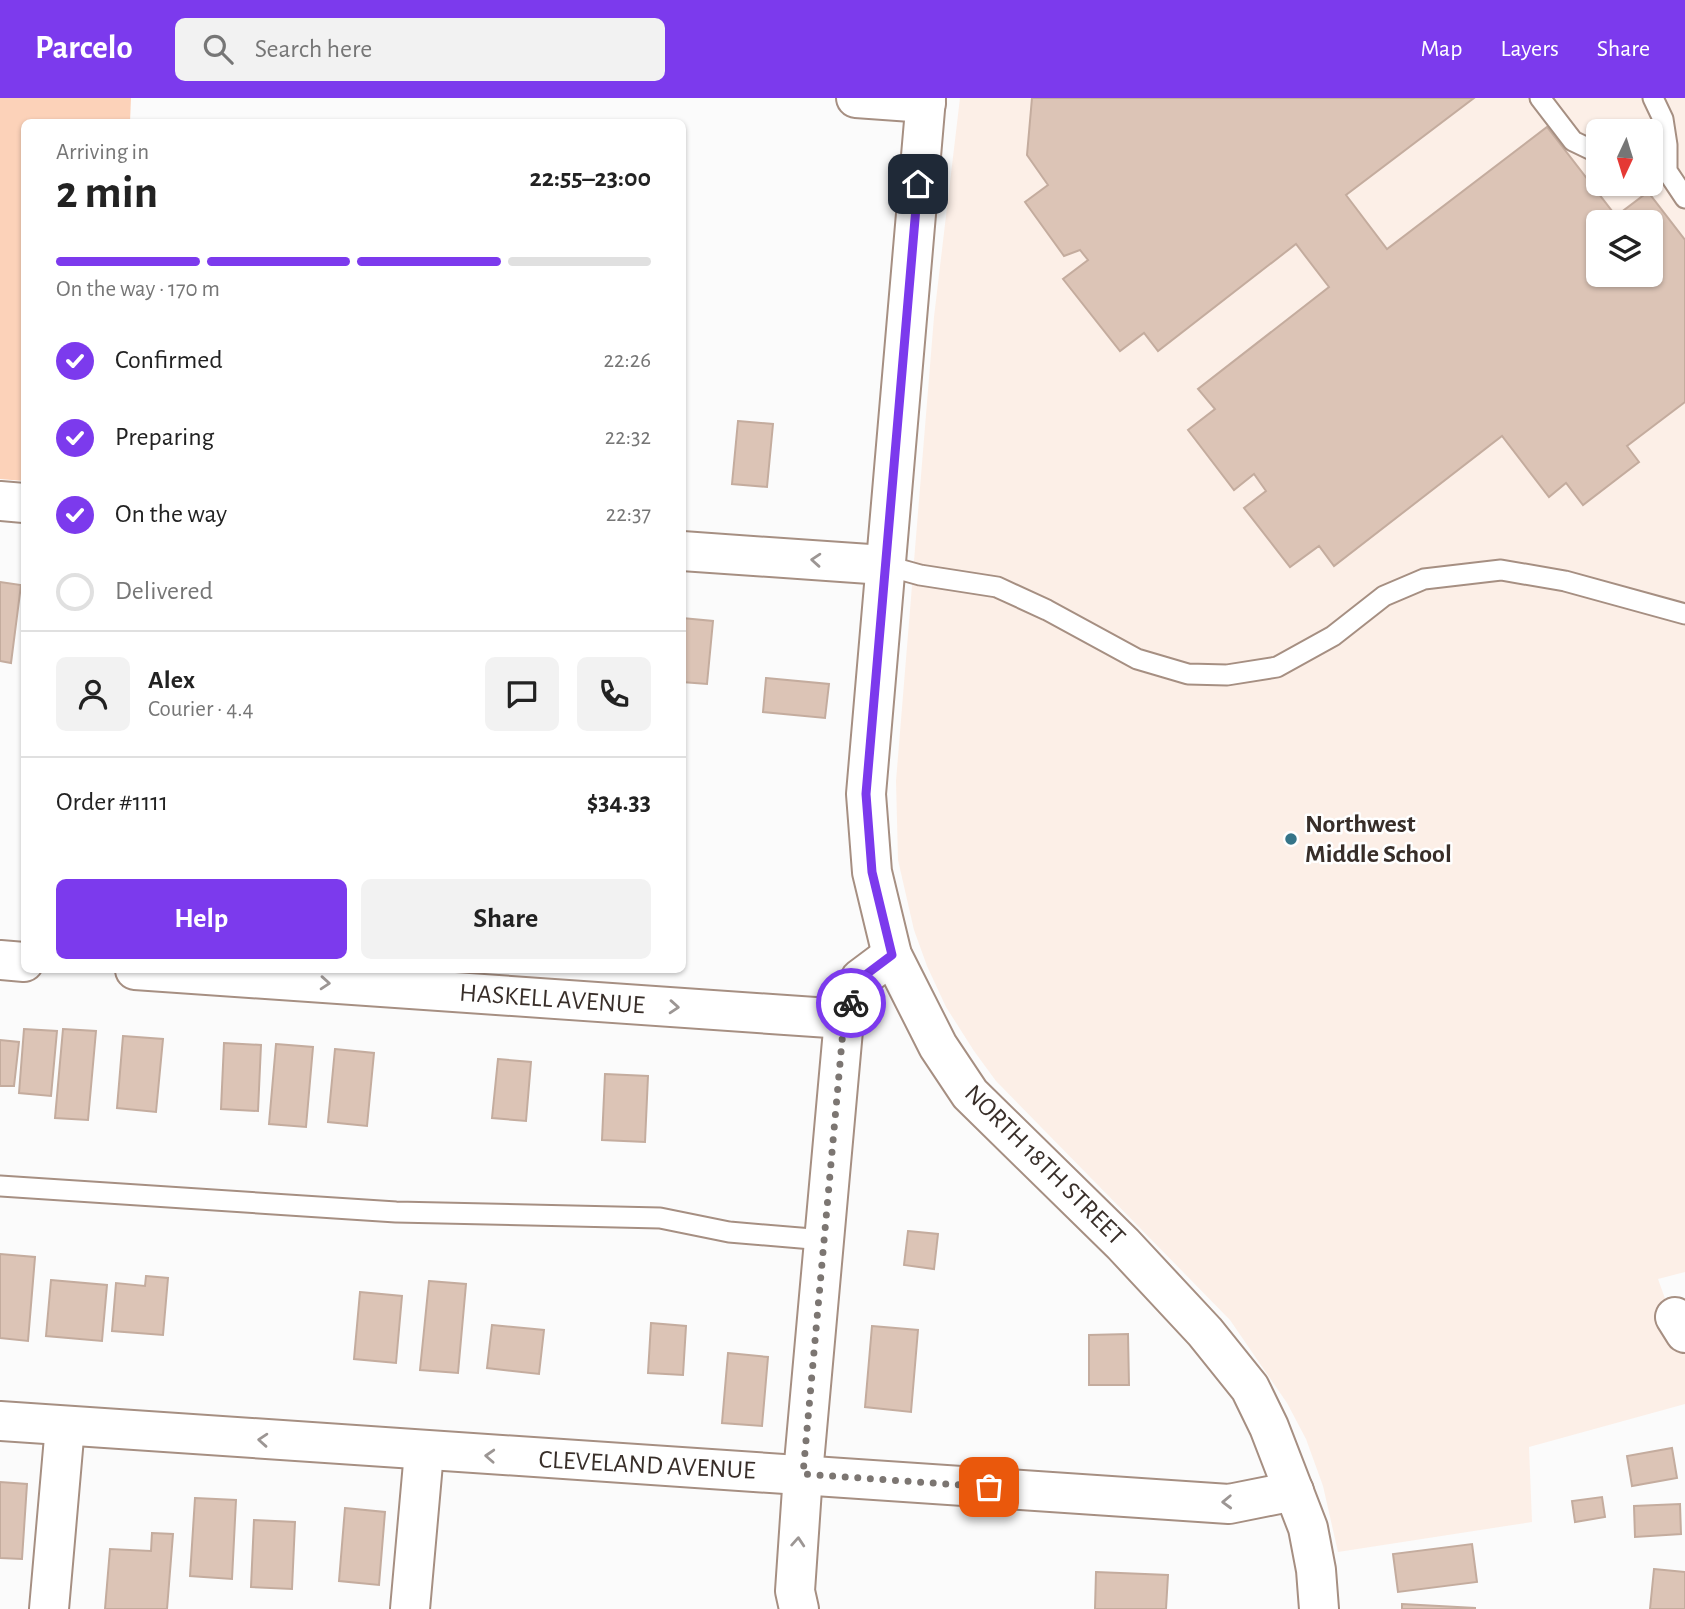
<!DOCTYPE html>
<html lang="en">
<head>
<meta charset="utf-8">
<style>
  body { margin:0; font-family:"Alegreya Sans",sans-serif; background:#f2f2f2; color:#222; height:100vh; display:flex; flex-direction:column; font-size:26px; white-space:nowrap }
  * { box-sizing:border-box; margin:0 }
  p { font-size:23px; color:#767676 }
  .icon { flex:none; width:38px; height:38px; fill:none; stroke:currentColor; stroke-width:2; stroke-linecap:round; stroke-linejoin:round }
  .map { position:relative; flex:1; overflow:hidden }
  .panel { position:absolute; left:21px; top:21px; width:665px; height:854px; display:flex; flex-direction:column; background:#fff; border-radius:10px; box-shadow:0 2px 5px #0004 }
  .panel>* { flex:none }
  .needle { width:46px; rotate:184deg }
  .controls { position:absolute; left:1586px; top:21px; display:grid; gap:14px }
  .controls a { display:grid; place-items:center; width:77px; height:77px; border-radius:10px; background:#fff; box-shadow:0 2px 5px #0004; font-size:35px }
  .pin { position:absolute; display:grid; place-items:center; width:60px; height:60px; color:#fff; margin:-30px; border-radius:14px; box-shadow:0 4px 10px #0006 }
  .courier { position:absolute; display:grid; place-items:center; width:70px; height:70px; margin:-35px; border:5px solid #7c3aed; border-radius:50%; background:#fff; color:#222; box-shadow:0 2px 9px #0007 }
  .summary em { font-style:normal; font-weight:700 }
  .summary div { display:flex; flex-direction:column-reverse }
  .summary { display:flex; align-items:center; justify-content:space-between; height:119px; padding:0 35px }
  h1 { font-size:46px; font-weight:700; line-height:52px }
  .bar { display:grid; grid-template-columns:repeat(4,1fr); gap:10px 7px; align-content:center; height:84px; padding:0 35px }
  .bar i { height:9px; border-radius:5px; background:#e0e0e0 }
  .bar .active { background:#7c3aed }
  .bar p { grid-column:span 4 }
  .line { display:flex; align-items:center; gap:18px; padding:0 35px; border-top:2px solid #e0e0e0 }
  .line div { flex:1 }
  .round { display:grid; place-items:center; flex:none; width:74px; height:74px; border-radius:10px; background:#f2f2f2 }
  ol { padding:0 35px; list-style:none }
  li { display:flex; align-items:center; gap:21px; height:77px }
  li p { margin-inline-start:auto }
  li .icon { padding:7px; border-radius:50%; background:#7c3aed; color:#fff; stroke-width:4 }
  li:last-child { color:#767676 }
  li i { width:38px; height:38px; border:4px solid #e0e0e0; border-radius:50% }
  .primary-button { display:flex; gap:14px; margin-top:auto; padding:14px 35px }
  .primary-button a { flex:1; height:80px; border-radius:10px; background:#7c3aed; color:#fff; font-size:28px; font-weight:700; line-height:80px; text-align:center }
  .primary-button a+a { background:#f2f2f2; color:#222 }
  header { display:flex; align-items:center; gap:42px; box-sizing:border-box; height:98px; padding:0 35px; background:#7c3aed; color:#fff }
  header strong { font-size:33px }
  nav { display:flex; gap:38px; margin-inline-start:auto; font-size:24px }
  .search { width:490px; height:63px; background:#f2f2f2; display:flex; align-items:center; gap:18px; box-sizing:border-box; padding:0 24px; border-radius:10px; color:#767676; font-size:26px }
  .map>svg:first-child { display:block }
  .built { fill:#fcefe7; fill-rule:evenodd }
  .green { fill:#fcd2b9 }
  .building { fill:#dcc4b6; stroke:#c4ac9e; stroke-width:2; fill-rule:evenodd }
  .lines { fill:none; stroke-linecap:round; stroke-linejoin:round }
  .service-casing { stroke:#a68f82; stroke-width:23 }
  .minor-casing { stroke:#a68f82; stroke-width:42 }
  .secondary-casing { stroke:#a68f82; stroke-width:42 }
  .service { stroke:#fff; stroke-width:19 }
  .minor { stroke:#fff; stroke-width:38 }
  .secondary { stroke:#fff; stroke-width:38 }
  .oneway { stroke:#9c9694 }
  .done { stroke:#7c7672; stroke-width:7; stroke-dasharray:0 12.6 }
  .route { stroke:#7c3aed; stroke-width:9 }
  .poi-dot { fill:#357488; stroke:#fff; stroke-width:2.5 }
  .labels { text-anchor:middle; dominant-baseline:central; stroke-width:5; stroke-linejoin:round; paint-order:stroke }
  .poi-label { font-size:26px; font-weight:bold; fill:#382e29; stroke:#fff; text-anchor:start }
  .street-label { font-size:26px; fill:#382e29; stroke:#fff }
</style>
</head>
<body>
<header>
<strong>Parcelo</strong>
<div class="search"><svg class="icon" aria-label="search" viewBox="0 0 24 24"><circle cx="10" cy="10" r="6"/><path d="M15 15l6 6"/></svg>Search here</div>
<nav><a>Map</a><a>Layers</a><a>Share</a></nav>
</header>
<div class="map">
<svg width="1685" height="1511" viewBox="0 0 1685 1511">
  <rect width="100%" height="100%" fill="#fbfbfb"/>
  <path class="built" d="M960 0H1685V1174L1658 1181 1685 1256V1306L1529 1349 1532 1424 1338 1454 1323 1388 1306 1341 1287 1305 1230 1222 996 983 974 953 946 909 927 868 914 832 898 762 896 683 934 219ZM1598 33H1650V86H1598ZM1598 124H1650V177H1598Z"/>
  <polygon class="green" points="0,0 131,0 130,24 24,24 24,383 0,381"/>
  <g class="building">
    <path d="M1032 0H1474L1346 97 1387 151 1547 29 1616 118 1648 94 1685 142V304L1627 348 1639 364 1583 407 1566 385 1549 399 1502 338 1334 468 1319 448 1290 469 1244 410 1266 393 1254 376 1234 392 1188 332 1215 311 1198 291 1329 189 1296 146 1158 253 1144 235 1120 253 1063 181 1088 162 1080 152 1064 158 1025 104 1048 87 1027 57ZM1598 124H1650V177H1598Z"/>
    <polygon points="738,323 773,326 767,389 732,386"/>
    <polygon points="0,484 21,487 11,565 0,563"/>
    <polygon points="682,520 713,523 707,586 682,584"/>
    <polygon points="766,580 829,586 825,620 763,614"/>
    <polygon points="24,931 57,933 51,998 19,995"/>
    <polygon points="63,931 96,933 88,1022 55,1020"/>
    <polygon points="123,938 163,941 156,1014 117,1010"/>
    <polygon points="0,942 19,944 14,988 0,988"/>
    <polygon points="224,945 261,947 258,1013 221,1011"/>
    <polygon points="276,946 313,949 306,1029 269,1026"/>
    <polygon points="335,951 374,955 367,1028 328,1024"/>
    <polygon points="498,961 531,964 526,1023 492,1020"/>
    <polygon points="605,976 648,978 645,1044 602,1042"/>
    <polygon points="908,1133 938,1136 934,1171 904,1167"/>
    <polygon points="0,1156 35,1159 28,1243 0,1240"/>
    <polygon points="146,1178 168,1180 163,1237 112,1233 116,1185 145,1188"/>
    <polygon points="51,1182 107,1187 102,1243 46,1238"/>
    <polygon points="429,1183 466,1186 458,1275 420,1272"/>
    <polygon points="360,1194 402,1198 396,1265 354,1261"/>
    <polygon points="651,1225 686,1228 683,1277 648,1275"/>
    <polygon points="492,1227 544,1232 539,1276 487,1270"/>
    <polygon points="872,1228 918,1232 911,1314 865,1309"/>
    <polygon points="1128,1236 1129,1287 1089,1287 1089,1237"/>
    <polygon points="728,1255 768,1259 762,1328 722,1325"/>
    <polygon points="1672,1350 1677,1380 1632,1388 1627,1358"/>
    <polygon points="0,1384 27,1386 22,1461 0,1460"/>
    <polygon points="1602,1399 1605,1419 1575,1424 1572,1403"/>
    <polygon points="195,1400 236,1402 232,1481 190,1478"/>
    <polygon points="1680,1406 1681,1436 1635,1439 1634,1408"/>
    <polygon points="345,1410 385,1414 379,1487 339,1483"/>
    <polygon points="254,1422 295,1424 292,1491 251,1489"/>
    <polygon points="152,1435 173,1436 167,1511 105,1511 110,1451 151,1453"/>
    <polygon points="1472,1446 1477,1484 1398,1494 1393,1456"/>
    <polygon points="1654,1471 1685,1474 1685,1511 1650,1511"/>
    <polygon points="1096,1474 1168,1477 1166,1511 1095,1511"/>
    <polygon points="1402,1506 1475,1510 1475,1511 1402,1511"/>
  </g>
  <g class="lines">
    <g class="service-casing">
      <g id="service">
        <polyline points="1540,0 1573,43 1598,55"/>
        <polyline points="1653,0 1663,21 1667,47 1667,73 1685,100"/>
        <polyline points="884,467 920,477 997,489 1047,512 1137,561 1188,576 1227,577 1277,569 1333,538 1384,498 1424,481 1501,472 1565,483 1685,516"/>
        <polyline points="0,1088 396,1114 660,1120 729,1134 824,1142"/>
      </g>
    </g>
    <g class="minor-casing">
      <g id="minor">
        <polyline points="856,0 926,5"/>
        <polyline points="0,403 24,405"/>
        <polyline points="682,453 884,467"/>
        <polyline points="0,862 24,864"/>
        <polyline points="135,872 844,921"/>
        <polyline points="1675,1219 1685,1235"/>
        <path d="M0 1323C410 1354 820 1377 1229 1406L1294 1393"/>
        <polyline points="49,1511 65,1328"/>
        <polyline points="410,1511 424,1354"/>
        <polyline points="799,1511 795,1493 803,1376 844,921 860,881 892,857"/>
      </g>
    </g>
    <g class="secondary-casing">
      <polyline id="secondary" points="926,0 866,696 872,774 892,857 938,948 970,996 1123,1146 1205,1234 1250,1290 1269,1329 1308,1430 1316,1472 1319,1511"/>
    </g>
    <use href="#service" class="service"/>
    <use href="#minor" class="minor"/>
    <use href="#secondary" class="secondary"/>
  </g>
  <defs><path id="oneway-chevron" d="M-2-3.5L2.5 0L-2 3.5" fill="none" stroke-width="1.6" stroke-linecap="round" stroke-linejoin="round" transform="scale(1.75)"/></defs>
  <g class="oneway">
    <use href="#oneway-chevron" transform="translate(816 462) rotate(-176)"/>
    <use href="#oneway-chevron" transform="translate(325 885) rotate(4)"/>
    <use href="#oneway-chevron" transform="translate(674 909) rotate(4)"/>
    <use href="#oneway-chevron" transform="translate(263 1342) rotate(-176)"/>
    <use href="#oneway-chevron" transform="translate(490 1358) rotate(-177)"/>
    <use href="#oneway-chevron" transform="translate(1227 1404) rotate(178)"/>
    <use href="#oneway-chevron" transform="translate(798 1444) rotate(-86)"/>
  </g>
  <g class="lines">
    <polyline class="done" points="851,905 844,921 803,1376 989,1389"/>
    <polyline class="route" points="851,905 860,881 892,857 872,774 866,696 918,86"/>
  </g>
  <circle class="poi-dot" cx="1291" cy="741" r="7"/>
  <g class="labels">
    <g class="poi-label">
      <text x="1305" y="726">Northwest<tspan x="1305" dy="30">Middle School</tspan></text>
    </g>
    <g class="street-label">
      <text transform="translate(552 901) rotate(4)">HASKELL AVENUE</text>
      <text transform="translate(1045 1067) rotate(45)">NORTH 18TH STREET</text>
      <text transform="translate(647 1367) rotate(3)">CLEVELAND AVENUE</text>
    </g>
  </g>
</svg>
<div class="controls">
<a><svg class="needle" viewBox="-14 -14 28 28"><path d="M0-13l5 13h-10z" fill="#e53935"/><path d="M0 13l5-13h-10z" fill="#767676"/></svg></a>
<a><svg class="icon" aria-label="layers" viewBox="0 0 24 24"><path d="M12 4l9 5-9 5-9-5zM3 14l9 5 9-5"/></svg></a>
</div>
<div class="pin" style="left:989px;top:1389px;background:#ea580c"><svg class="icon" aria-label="bag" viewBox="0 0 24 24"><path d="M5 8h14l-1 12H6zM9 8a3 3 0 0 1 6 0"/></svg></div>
<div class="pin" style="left:918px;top:86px;background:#1f2937"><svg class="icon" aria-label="home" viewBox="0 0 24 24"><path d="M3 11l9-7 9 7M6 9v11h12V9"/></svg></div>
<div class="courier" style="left:851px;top:905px"><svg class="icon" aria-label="bike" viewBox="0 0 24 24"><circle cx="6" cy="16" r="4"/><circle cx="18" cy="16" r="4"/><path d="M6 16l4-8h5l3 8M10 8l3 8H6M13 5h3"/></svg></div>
<section class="panel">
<div class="summary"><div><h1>2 min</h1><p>Arriving in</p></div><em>22:55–23:00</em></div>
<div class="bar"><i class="active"></i><i class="active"></i><i class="active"></i><i></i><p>On the way · 170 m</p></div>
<ol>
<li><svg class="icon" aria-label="check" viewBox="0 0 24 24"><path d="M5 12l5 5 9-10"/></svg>Confirmed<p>22:26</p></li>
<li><svg class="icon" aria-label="check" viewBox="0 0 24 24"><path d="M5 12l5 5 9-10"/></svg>Preparing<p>22:32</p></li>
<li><svg class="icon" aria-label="check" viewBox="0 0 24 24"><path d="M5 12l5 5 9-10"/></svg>On the way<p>22:37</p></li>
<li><i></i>Delivered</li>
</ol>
<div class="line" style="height:126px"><a class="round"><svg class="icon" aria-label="person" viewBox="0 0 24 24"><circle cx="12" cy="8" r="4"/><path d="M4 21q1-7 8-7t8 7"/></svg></a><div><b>Alex</b><p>Courier · 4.4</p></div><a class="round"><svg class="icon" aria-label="chat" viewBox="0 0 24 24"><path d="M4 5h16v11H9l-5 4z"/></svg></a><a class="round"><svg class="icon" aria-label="phone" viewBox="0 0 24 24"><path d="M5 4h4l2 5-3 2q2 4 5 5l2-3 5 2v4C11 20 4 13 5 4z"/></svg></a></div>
<div class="line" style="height:91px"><div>Order #1111</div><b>$34.33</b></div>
<div class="primary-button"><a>Help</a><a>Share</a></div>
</section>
</div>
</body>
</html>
